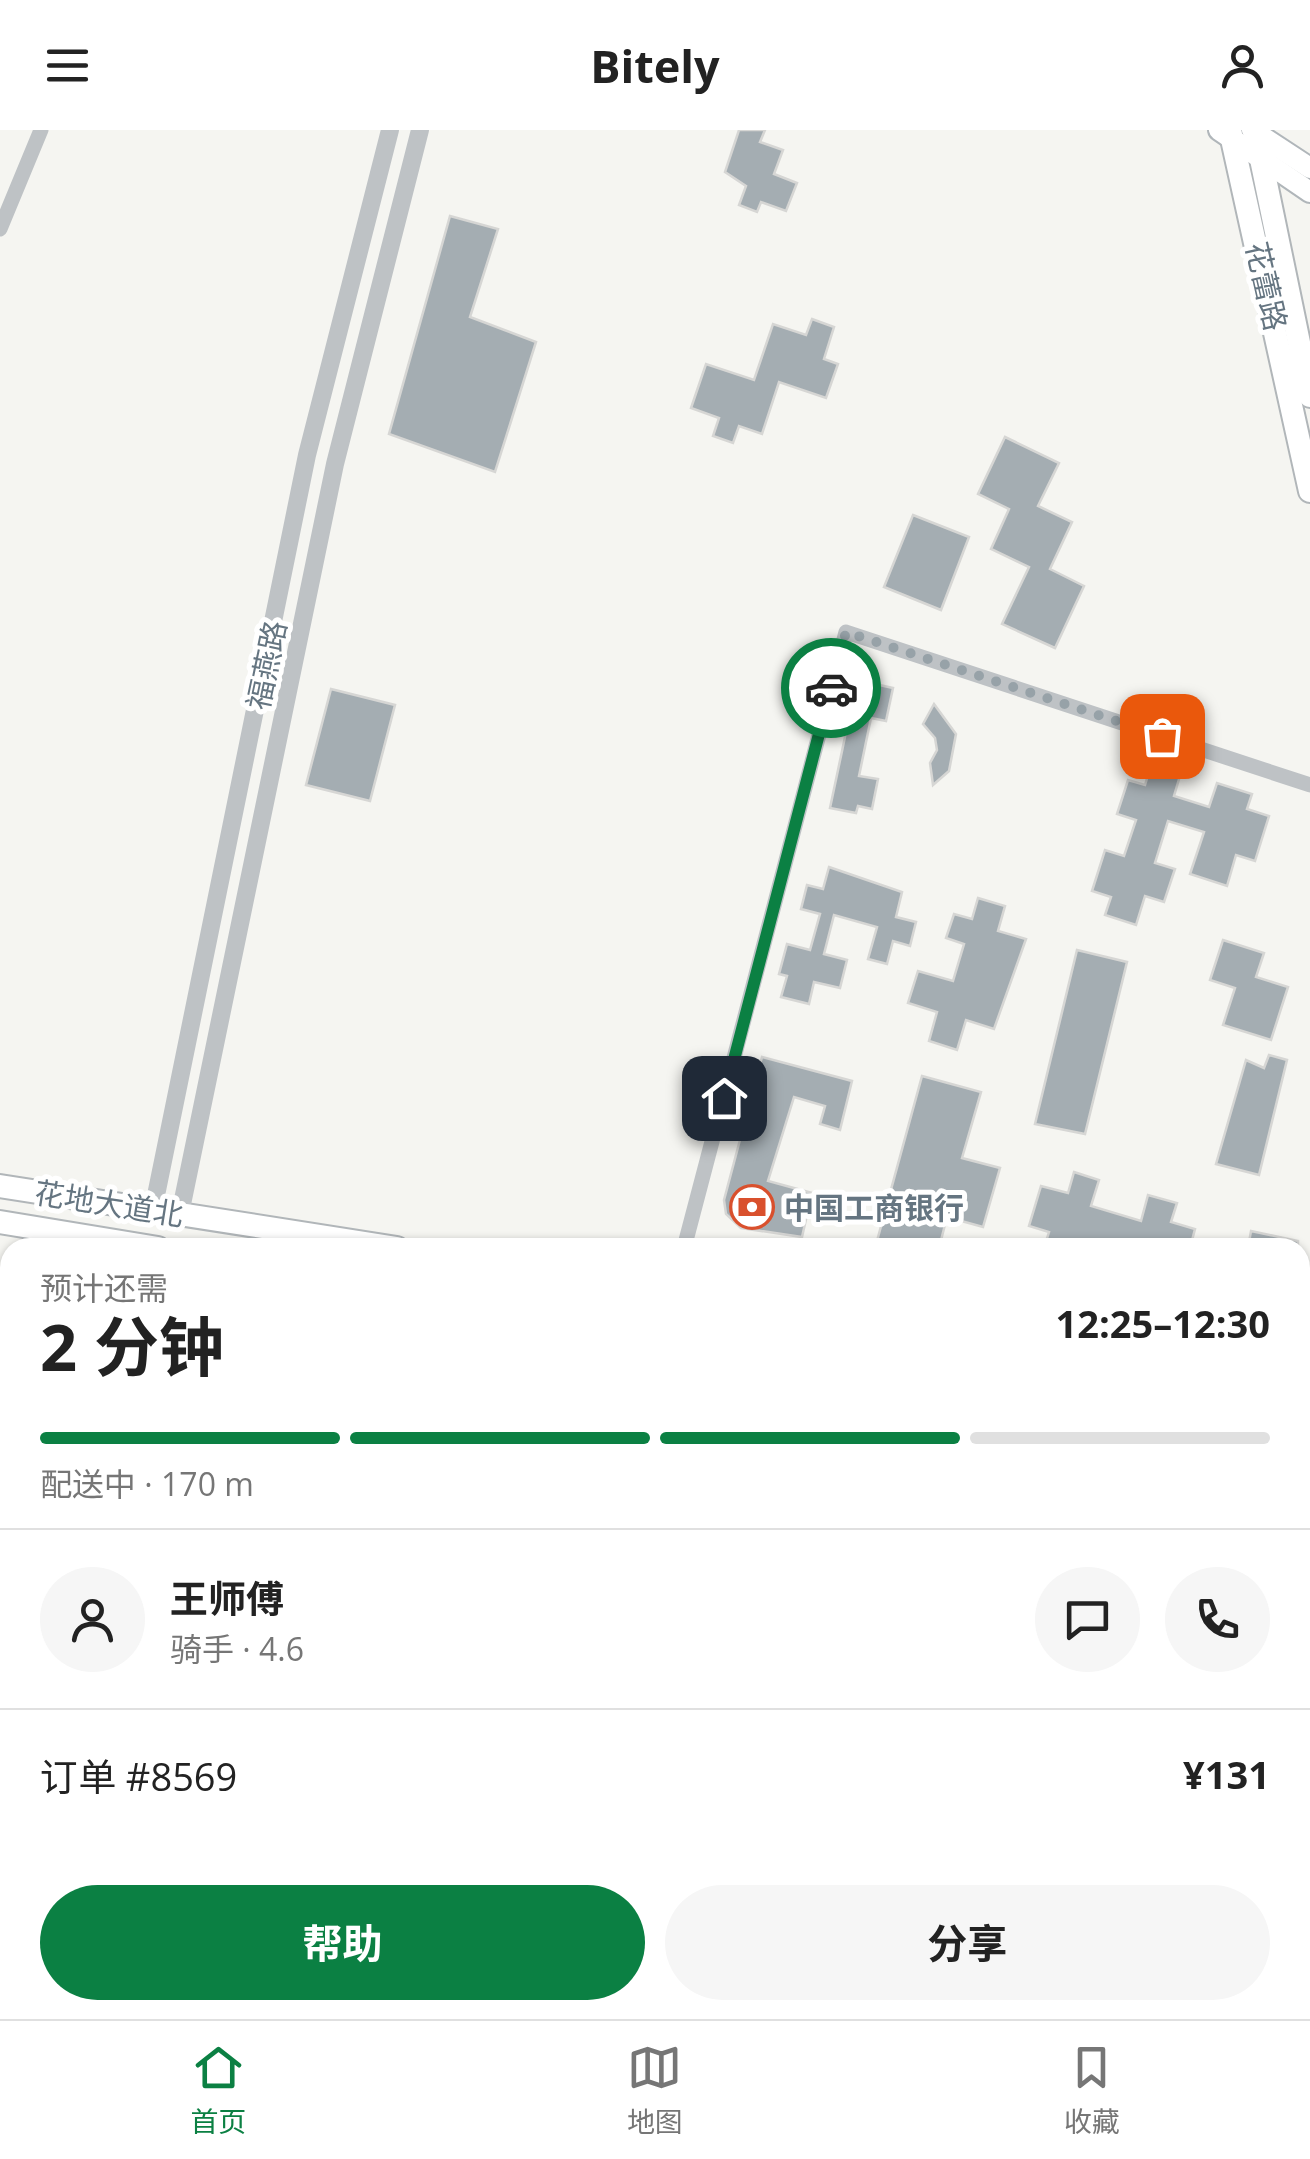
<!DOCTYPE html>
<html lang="zh">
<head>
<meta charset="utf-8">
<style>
  body { margin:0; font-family:"Open Sans","Noto Sans SC",sans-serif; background:#f6f6f6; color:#222; height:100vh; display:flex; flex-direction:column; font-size:38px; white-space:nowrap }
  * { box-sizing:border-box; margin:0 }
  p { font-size:32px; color:#767676 }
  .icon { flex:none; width:55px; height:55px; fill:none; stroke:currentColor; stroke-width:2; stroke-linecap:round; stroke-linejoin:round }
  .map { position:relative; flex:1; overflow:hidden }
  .sheet { position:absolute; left:0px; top:1108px; width:1310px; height:782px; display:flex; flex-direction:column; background:#fff; border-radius:30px 30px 0 0; box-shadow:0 2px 8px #0004 }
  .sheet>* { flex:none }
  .pin { position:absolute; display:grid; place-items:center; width:85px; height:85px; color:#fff; margin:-42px; border-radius:20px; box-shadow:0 5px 15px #0006 }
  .courier { position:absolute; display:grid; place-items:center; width:100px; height:100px; margin:-50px; border:8px solid #0b8043; border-radius:50%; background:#fff; color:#222; box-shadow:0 2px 12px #0007 }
  .headline em { font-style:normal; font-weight:700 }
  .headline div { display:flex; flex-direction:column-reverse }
  .headline { display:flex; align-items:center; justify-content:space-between; height:170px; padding:0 40px }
  h1 { font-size:65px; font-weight:700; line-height:75px }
  .bar { display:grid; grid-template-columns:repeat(4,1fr); gap:15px 10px; align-content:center; height:120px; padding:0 40px }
  .bar i { height:12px; border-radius:8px; background:#e0e0e0 }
  .bar .current { background:#0b8043 }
  .bar p { grid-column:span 4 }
  .line { display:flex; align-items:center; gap:25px; padding:0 40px; border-top:2px solid #e0e0e0 }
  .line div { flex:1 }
  .round { display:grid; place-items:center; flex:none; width:105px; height:105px; border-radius:52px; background:#f6f6f6 }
  .primary-button { display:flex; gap:20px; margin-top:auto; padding:20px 40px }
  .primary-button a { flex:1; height:115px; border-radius:60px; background:#0b8043; color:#fff; font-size:40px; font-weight:700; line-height:115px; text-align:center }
  .primary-button a+a { background:#f6f6f6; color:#222 }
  header { display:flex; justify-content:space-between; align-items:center; height:130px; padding:0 40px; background:#fff; font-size:45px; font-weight:700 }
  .tab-bar { display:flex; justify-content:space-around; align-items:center; height:140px; border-top:2px solid #e0e0e0; background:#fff; font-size:28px; color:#767676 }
  .tab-bar a { display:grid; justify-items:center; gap:5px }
  .tab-bar .current { color:#0b8043 }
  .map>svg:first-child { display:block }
  .park { fill:url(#park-crowns) }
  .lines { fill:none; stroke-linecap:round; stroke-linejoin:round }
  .river { stroke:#b7c2c6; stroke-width:30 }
  .building { fill:#a4adb2; stroke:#d6d6d4; stroke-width:2.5 }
  .secondary-casing { stroke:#b0b6ba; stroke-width:24 }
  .primary-casing { stroke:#b1b6b9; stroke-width:26 }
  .minor { stroke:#bec2c5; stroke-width:15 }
  .tertiary { stroke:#bec2c5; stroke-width:18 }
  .secondary { stroke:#fff; stroke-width:20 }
  .primary { stroke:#fff; stroke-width:22 }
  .done { stroke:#97a2a8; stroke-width:10; stroke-dasharray:0 18 }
  .route { stroke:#0b8043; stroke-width:12 }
  .labels { text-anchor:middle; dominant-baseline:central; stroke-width:10; stroke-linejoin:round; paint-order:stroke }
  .street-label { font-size:30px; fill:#657581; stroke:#fff }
  .poi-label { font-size:30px; font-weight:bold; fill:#657581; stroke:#fff; text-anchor:start }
</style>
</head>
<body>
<header><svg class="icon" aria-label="menu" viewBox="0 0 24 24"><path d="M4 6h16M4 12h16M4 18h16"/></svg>Bitely<svg class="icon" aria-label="person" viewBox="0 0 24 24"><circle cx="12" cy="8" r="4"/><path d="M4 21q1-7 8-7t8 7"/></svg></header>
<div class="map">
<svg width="1310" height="1889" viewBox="0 0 1310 1889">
  <defs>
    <pattern id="park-crowns" width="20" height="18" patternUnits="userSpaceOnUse" patternTransform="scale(2.5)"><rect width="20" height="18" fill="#d6dbd3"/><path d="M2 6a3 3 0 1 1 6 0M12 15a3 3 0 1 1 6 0" fill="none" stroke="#b1b6b1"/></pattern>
  </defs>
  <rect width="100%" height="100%" fill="#f5f5f1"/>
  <polygon class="park" points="0,1230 10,1232 10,1725 0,1723"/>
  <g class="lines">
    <g class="river">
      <polyline points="0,1809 10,1811"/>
      <polyline points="381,1880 429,1889"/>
    </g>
  </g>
  <g class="building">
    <polygon points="739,0 765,0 760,12 783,20 774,44 797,53 786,81 761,72 757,82 739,75 746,56 725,42"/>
    <polygon points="450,86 498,99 470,187 536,212 495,342 389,304"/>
    <polygon points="812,189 834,197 824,229 838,234 826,268 779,252 762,304 739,296 733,313 713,306 719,288 691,278 706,234 754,250 773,194 806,205"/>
    <polygon points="1005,307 1059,333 1038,376 1072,392 1050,439 1084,456 1055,518 1002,494 1029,437 991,419 1009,379 978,364"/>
    <polygon points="913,385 969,407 941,480 884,457"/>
    <polygon points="857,550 893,558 886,591 871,588 859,646 878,649 872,679 858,676 856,683 830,678"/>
    <polygon points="331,559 395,575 370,671 306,655"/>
    <polygon points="934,574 956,604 949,641 933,655 930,633 937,620 935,608 923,594"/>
    <polygon points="1153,629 1182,639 1174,666 1209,677 1217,653 1252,664 1247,679 1269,686 1255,731 1236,725 1227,756 1190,744 1204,702 1168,691 1155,733 1175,739 1164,772 1145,766 1136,795 1105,785 1111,767 1092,761 1105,720 1124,726 1136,690 1117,684 1128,650 1145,655"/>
    <polygon points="829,737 902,762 896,787 916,792 910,816 893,811 887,834 868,829 877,797 834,785 824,824 847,830 840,858 814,852 809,874 781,867 787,846 779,844 787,814 810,820 820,784 801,779 807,755 823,759"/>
    <polygon points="978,768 1005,776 998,801 1026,809 994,899 966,890 957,920 929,911 937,882 908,873 918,841 953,851 964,814 946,808 954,784 972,789"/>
    <polygon points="1223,810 1264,823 1256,847 1288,857 1271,910 1223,895 1235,858 1210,850"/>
    <polygon points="1077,820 1127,832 1085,1004 1035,994"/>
    <polygon points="1269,925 1287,930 1259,1045 1216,1034 1246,930 1264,938"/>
    <polygon points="762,927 852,951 840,1000 820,994 825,976 794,967 768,1051 812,1063 802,1107 741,1098 726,1084 724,1070"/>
    <polygon points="922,946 981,962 962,1028 1000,1038 983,1097 947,1087 939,1118 899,1118 877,1111"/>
    <polygon points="1074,1042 1099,1050 1091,1076 1141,1091 1148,1065 1177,1073 1171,1092 1195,1099 1190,1118 1101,1118 1077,1110 1075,1118 1044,1118 1049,1102 1029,1096 1041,1056 1068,1063"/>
    <polygon points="1251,1101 1298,1111 1298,1118 1248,1118"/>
  </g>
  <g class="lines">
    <g class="secondary-casing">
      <g id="secondary">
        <polyline points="1219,0 1310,62"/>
        <polyline points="1252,0 1310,38"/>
      </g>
    </g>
    <g class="primary-casing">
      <g id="primary">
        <polyline points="1230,0 1310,361"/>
        <polyline points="1255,0 1310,266"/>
        <polyline points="0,1056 397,1118"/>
        <polyline points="0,1092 158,1118"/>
        <polyline points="1300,1259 1310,1261"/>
        <polyline points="1300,1293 1310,1295"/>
      </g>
    </g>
    <g class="minor">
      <polyline points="0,99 41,0"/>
      <polyline points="684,1118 846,502 1310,655"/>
      <polyline points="1300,1573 1310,1573"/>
      <polyline points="0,1770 10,1771"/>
      <polyline points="0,1840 10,1840"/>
      <polyline points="212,1880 257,1889"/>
      <polyline points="574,1880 626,1889"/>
      <polyline points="484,1889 486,1880"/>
      <polyline points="1138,1889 1139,1880"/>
    </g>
    <g class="tertiary">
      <polyline points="153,1080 307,325 390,0"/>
      <polyline points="180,1084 335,334 420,0"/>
    </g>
    <use href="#secondary" class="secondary"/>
    <use href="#primary" class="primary"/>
  </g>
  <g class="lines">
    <polyline class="done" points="831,558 846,502 1162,606"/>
    <polyline class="route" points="724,968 831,558"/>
  </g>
  <defs>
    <g id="bank-ring" transform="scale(2.25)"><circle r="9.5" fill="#fff" stroke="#d9502d" stroke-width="1.5"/><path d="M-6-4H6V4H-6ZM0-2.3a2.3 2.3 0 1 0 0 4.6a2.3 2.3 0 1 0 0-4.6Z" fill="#d9502d"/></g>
  </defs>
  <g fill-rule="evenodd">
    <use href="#bank-ring" x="752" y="1077"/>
  </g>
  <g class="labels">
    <g class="street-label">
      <text transform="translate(1267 156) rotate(77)">花蕾路</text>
      <text transform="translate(266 535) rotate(-78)">福燕路</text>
      <text transform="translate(109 1073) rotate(9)">花地大道北</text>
    </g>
    <g class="poi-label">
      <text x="784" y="1077">中国工商银行</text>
    </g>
  </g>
</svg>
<div class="pin" style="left:1162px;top:606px;background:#ea580c"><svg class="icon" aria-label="bag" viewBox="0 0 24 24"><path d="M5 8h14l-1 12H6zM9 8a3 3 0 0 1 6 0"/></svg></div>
<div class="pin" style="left:724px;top:968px;background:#1f2937"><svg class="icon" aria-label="home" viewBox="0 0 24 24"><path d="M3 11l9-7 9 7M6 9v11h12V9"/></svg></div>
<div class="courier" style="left:831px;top:558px"><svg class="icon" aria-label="car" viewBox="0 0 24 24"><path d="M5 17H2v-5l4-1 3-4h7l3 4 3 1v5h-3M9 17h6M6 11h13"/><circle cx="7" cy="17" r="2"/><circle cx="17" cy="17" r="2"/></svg></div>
<section class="sheet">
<div class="headline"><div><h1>2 分钟</h1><p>预计还需</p></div><em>12:25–12:30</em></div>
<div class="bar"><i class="current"></i><i class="current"></i><i class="current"></i><i></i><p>配送中 · 170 m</p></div>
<div class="line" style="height:180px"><a class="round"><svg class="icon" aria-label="person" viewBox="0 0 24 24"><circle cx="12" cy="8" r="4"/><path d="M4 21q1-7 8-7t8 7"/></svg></a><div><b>王师傅</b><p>骑手 · 4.6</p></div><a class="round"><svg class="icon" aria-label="chat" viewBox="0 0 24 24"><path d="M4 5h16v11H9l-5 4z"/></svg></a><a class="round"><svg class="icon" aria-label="phone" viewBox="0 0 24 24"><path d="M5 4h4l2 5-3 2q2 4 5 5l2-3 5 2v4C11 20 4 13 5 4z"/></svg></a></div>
<div class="line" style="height:130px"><div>订单 #8569</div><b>¥131</b></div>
<div class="primary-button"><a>帮助</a><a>分享</a></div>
</section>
</div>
<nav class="tab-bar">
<a class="current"><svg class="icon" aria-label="home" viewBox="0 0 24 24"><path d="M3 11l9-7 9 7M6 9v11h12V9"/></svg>首页</a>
<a><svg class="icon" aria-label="map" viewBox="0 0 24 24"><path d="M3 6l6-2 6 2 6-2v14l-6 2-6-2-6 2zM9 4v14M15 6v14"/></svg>地图</a>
<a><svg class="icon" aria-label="saved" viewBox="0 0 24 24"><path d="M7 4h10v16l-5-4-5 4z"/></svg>收藏</a>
</nav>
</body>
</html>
